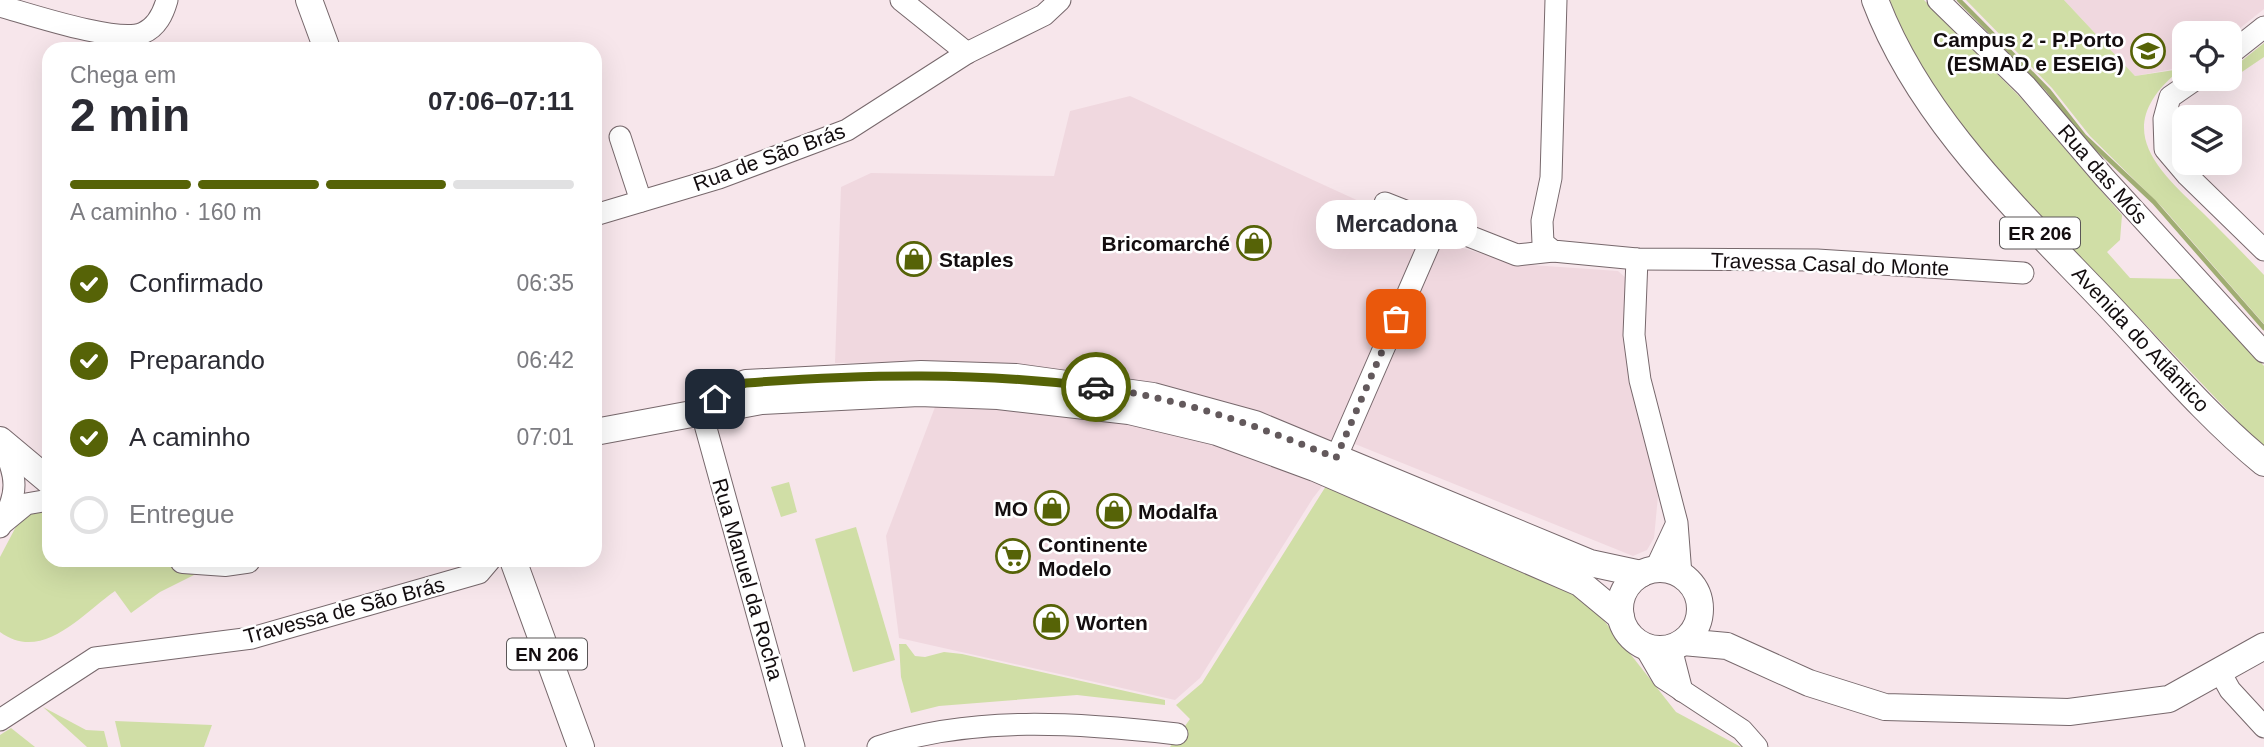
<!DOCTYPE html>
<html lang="pt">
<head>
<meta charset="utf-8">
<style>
  body { margin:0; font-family:Helvetica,sans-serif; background:#f2f2f3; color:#2b2b33; height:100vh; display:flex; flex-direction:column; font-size:26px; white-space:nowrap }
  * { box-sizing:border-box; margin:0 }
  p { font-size:23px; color:#7c7c81 }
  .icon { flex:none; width:38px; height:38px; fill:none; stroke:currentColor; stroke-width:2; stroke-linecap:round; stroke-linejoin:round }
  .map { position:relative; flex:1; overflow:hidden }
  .sheet { position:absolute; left:42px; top:42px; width:560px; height:525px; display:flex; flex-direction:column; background:#fff; border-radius:21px; box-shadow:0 7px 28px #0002 }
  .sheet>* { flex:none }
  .fabs { position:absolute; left:2172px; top:21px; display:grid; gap:14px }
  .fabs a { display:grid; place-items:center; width:70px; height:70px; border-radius:14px; background:#fff; box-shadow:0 7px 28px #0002; font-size:35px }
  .pin { position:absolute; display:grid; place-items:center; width:60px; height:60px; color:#fff; margin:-30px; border-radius:14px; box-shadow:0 4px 10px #0006 }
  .courier { position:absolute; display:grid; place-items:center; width:70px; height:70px; margin:-35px; border:5px solid #566307; border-radius:50%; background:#fff; color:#222; box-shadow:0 2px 9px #0007 }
  .bubble { position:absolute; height:49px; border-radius:21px; background:#fff; box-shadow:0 7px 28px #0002; font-size:23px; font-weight:600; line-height:49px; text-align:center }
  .head em { font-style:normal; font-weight:600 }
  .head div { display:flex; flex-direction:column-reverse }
  .head { display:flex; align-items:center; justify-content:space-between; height:119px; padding:0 28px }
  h1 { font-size:46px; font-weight:600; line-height:52px }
  .bar { display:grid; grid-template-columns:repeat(4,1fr); gap:10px 7px; align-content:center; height:84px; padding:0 28px }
  .bar i { height:9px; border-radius:5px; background:#e1e1e2 }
  .bar .active { background:#566307 }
  .bar p { grid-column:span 4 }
  ol { padding:0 28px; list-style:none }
  li { display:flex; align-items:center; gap:21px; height:77px }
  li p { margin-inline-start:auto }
  li .icon { padding:7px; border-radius:50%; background:#566307; color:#fff; stroke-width:4 }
  li:last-child { color:#7c7c81 }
  li i { width:38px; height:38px; border:4px solid #e1e1e2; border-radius:50% }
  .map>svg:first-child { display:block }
  .built { fill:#f0d8df }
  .green { fill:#d0dea6 }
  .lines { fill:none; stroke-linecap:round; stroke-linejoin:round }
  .stream { stroke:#a0ad73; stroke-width:4.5 }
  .minor-casing { stroke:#77686c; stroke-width:23 }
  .major-casing { stroke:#77686c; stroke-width:28 }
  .minor { stroke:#fff; stroke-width:21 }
  .major { stroke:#fff; stroke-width:26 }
  .done { stroke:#63595c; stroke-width:7; stroke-dasharray:0 12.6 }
  .route { stroke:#566307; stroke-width:9 }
  .labels { text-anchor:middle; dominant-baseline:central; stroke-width:5; stroke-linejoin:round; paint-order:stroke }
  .shield { fill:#fff; stroke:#5a5657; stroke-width:2 }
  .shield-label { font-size:19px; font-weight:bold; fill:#130d0f }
  .poi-label { font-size:21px; font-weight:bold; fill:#130d0f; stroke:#fff; text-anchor:start }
  .street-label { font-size:21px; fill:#130d0f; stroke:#fff }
</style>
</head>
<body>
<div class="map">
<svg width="2264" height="747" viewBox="0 0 2264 747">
  <rect width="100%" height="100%" fill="#f7e6eb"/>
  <g class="built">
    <polygon points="2064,0 2264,0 2264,9 2230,36 2184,33 2184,67 2135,76"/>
    <polygon points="1130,96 1459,247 1516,264 1618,271 1626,278 1633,378 1658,496 1654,538 1647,550 1633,556 1355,444 1313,498 1200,678 1175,700 899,638 886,536 935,407 940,362 835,363 841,187 871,173 1054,176 1070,111"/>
  </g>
  <g class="green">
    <path d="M1890 0H1924L2021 98 2122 215 2120 240 2107 252 2130 278 2183 279 2264 366V449C2204 386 2145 323 2084 261 2015 189 1919 98 1890 0Z"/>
    <path d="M1966 0H2064L2135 76 2181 69C2111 126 2153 166 2203 213 2223 233 2244 254 2264 275V324L2163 208 2090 136 2052 88Z"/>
    <polygon points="2264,43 2264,57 2230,80 2239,63"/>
    <polygon points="789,482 797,512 781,517 771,487"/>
    <polygon points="1326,486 1587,599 1676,712 1741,747 1170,747 1190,719 1176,705 1202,683"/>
    <path d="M49 509V560H140L198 573 160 592 131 613 115 591C81 615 42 663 0 632V557L20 519 32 510Z"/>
    <polygon points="856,527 895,660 853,672 815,539"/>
    <polygon points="899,644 906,644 915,656 925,657 944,652 962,654 1165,700 1165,705 1077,695 939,706 911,713 901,677"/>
    <polygon points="43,707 86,730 104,731 108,747 87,747"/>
    <polygon points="115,721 212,725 204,747 121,747"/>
    <polygon points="11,728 35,747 0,747 0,735"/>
  </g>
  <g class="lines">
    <polyline class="stream" points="1959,0 2048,90 2084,136 2154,202 2264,328"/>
    <g class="minor-casing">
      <g id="minor">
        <polyline points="901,0 967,53"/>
        <polyline points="1556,0 1551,178 1542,221 1543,243 1553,251 1637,259 1817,260 2023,273"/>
        <polyline points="1938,0 2026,86 2104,177 2264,352"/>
        <path d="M0 6C29 14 118 44 143 33 157 27 163 14 167 0"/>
        <polyline points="2230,54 2264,27"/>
        <polyline points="2196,79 2170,97 2164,119 2165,149 2187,175 2264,250"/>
        <polyline points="620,137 641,201"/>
        <polyline points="1385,203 1517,255 1553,251"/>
        <polyline points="595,215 719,178 847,130 967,53 1044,15 1060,0"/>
        <polyline points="1637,259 1634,335 1640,380 1677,523 1681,575"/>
        <polyline points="701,410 794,747"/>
        <polyline points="1336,458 1438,224"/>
        <polyline points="4,522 26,504 49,500"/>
        <path d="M0 527C19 493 18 477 1 442"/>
        <polyline points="1655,570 1676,525"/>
        <polyline points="1645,647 1663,678 1742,730 1757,747"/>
        <polyline points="1671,648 1682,691"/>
        <polyline points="2220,672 2230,690 2264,727"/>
        <polyline points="0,720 95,658 252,638 479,573 490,560"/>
        <path d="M878 747C973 715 1079 723 1177 734"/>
      </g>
    </g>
    <g class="major-casing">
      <g id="major">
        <polyline points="309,0 327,49"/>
        <path d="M1875 0C1921 122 2023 215 2110 307 2160 360 2208 417 2264 463"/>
        <polyline points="708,405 728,389 746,383 921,374 1016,377 1153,396 1255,424 1590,563 1641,574"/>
        <polyline points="595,432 762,401 919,393 998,396 1129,411 1217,432 1315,468 1580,583 1621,617"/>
        <polyline points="0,440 49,481"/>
        <polyline points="183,560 226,563 247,560"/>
        <polyline points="513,560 581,747"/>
        <circle cx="1660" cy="609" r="40"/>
        <polyline points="1683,642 1727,646 1809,683 1885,707 2069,712 2169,699 2264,646"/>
      </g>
    </g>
    <use href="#minor" class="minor"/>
    <use href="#major" class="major"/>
  </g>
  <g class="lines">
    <path class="done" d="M1096 387C1184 399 1255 425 1336 458L1396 319"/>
    <path class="route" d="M715 399 728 389 746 383C864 374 979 372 1096 387"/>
  </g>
  <defs>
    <g id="university-ring" transform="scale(1.75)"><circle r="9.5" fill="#fff" stroke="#566307" stroke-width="1.5"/><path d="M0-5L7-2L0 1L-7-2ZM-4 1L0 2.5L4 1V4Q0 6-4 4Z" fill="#566307"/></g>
    <g id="shop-ring" transform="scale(1.75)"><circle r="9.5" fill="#fff" stroke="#566307" stroke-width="1.5"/><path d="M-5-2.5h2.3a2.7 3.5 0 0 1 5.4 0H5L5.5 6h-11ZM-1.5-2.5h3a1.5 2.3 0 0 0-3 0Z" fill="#566307"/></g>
    <g id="supermarket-ring" transform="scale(1.75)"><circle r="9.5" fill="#fff" stroke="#566307" stroke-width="1.5"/><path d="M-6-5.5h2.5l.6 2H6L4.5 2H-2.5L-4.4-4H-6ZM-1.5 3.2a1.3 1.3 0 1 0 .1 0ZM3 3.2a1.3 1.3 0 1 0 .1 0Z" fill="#566307"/></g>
  </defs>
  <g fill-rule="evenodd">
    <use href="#university-ring" x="2148" y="51"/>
    <use href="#shop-ring" x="1254" y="243"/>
    <use href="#shop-ring" x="914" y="259"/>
    <use href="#shop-ring" x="1052" y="508"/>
    <use href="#shop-ring" x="1114" y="511"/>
    <use href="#supermarket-ring" x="1013" y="556"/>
    <use href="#shop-ring" x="1051" y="622"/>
  </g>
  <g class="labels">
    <g class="shield">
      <rect x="2000" y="217.5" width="80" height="31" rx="5"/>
      <rect x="507" y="638.5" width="80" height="31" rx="5"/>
    </g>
    <g class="shield-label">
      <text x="2040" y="233">ER 206</text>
      <text x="547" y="654">EN 206</text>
    </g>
    <g class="poi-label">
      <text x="2124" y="39" text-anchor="end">Campus 2 - P.Porto<tspan x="2124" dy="24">(ESMAD e ESEIG)</tspan></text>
      <text x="1230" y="243" text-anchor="end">Bricomarché</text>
      <text x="939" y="259">Staples</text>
      <text x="1028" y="508" text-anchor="end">MO</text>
      <text x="1138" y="511">Modalfa</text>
      <text x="1038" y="544">Continente<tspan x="1038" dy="24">Modelo</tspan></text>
      <text x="1076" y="622">Worten</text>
    </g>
    <g class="street-label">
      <text transform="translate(769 157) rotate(-20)">Rua de São Brás</text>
      <text transform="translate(2103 174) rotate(49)">Rua das Mós</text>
      <text transform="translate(1830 264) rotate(2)">Travessa Casal do Monte</text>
      <text transform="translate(2141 339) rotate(47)">Avenida do Atlântico</text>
      <text transform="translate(748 579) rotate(74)">Rua Manuel da Rocha</text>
      <text transform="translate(344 610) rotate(-15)">Travessa de São Brás</text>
    </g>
  </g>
</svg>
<div class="fabs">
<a><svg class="icon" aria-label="locate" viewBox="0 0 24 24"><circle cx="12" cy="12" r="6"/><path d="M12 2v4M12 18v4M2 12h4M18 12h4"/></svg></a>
<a><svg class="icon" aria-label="layers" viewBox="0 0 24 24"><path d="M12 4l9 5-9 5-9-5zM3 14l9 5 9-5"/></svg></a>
</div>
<div class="pin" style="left:1396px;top:319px;background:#ea580c"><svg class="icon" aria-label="bag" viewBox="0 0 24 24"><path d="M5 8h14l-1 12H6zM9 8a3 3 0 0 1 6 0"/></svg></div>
<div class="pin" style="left:715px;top:399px;background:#1f2937"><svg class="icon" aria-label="home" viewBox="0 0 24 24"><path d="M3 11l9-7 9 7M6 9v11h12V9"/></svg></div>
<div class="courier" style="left:1096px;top:387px"><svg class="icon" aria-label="car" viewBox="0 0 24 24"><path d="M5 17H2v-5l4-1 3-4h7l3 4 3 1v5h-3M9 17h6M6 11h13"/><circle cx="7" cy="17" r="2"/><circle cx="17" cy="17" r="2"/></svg></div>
<div class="bubble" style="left:1316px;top:200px;width:161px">Mercadona</div>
<section class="sheet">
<div class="head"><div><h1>2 min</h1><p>Chega em</p></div><em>07:06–07:11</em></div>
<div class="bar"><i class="active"></i><i class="active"></i><i class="active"></i><i></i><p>A caminho · 160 m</p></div>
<ol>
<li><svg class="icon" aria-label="check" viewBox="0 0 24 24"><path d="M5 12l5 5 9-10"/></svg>Confirmado<p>06:35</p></li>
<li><svg class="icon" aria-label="check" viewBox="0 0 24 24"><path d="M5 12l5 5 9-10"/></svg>Preparando<p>06:42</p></li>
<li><svg class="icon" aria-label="check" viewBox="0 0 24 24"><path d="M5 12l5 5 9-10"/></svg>A caminho<p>07:01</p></li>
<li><i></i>Entregue</li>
</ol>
</section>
</div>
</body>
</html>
